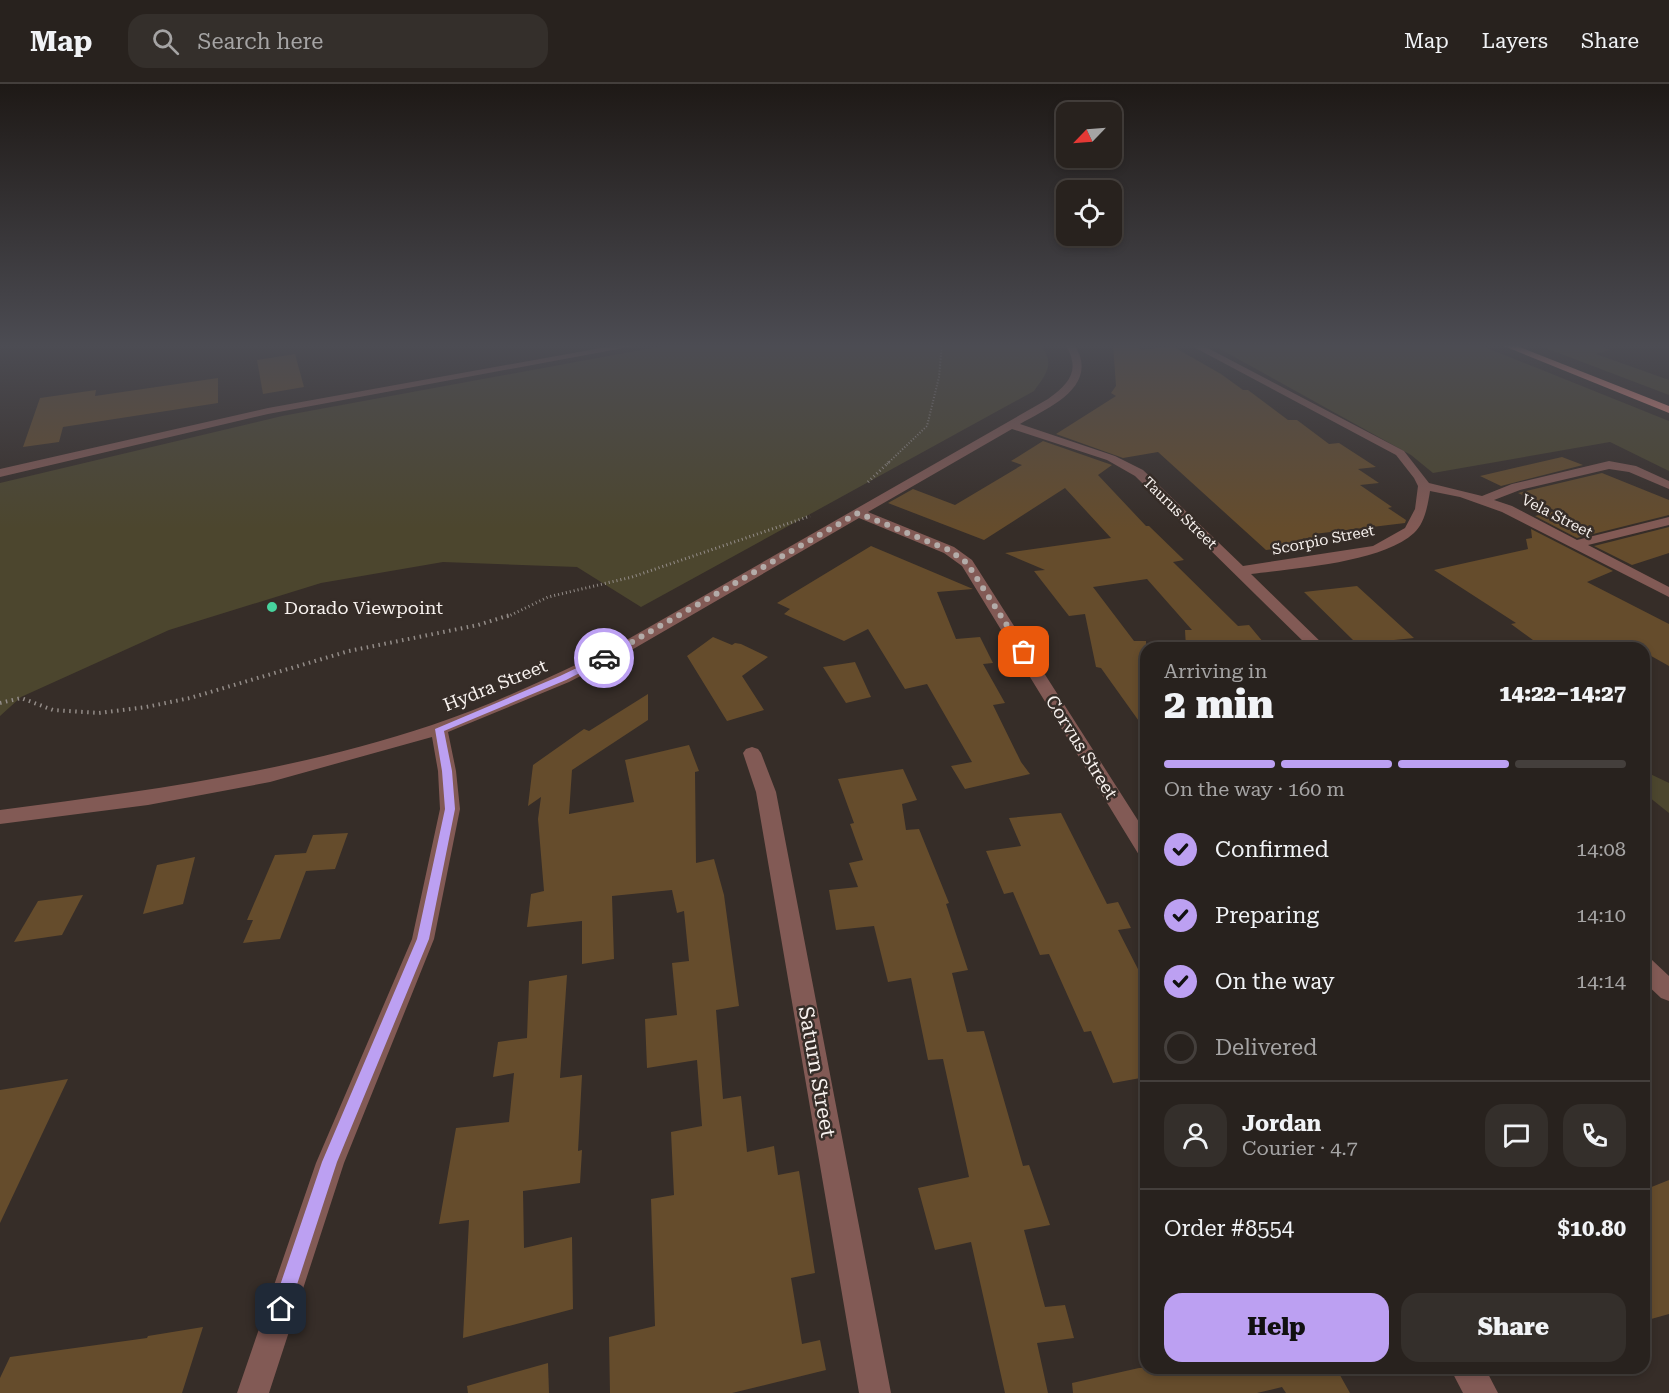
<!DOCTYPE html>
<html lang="en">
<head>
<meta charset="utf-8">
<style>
  body { margin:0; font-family:"Roboto Serif",serif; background:#342f2b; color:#f1f3f6; height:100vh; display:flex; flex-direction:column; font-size:22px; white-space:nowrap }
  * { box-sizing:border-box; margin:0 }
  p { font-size:20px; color:#a5a4a4 }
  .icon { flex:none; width:33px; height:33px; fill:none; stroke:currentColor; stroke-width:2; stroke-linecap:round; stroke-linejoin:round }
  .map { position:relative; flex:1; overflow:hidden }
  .drawer { position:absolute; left:1140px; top:558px; width:510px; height:732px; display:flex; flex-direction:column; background:#28221e; border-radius:18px; box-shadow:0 3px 9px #0003,0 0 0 2px #443f3c }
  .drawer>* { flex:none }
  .needle { width:39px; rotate:245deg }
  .buttons { position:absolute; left:1056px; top:18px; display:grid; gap:12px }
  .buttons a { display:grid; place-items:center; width:66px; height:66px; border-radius:12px; background:#28221e; box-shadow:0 3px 9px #0003,0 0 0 2px #443f3c; font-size:30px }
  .pin { position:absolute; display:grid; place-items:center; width:51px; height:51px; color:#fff; margin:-26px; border-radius:12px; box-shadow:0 3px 9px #0006 }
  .courier { position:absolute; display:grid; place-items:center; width:60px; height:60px; margin:-30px; border:4px solid #bca0f2; border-radius:50%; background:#fff; color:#222; box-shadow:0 2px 8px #0007 }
  .summary em { font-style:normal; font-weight:800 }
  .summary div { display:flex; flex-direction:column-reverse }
  .summary { display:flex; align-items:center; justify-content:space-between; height:102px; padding:0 24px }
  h1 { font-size:39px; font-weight:800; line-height:45px }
  .bar { display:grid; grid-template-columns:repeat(4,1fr); gap:9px 6px; align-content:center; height:72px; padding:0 24px }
  .bar i { height:8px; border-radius:4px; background:#443f3c }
  .bar .selected { background:#bca0f2 }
  .bar p { grid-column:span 4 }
  .line { display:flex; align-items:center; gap:15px; padding:0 24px; border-top:2px solid #443f3c }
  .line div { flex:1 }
  .round { display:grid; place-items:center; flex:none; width:63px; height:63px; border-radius:18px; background:#342f2b }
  ol { padding:0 24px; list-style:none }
  li { display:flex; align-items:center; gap:18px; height:66px }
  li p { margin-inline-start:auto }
  li .icon { padding:6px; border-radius:50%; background:#bca0f2; color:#111; stroke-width:4 }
  li:last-child { color:#a5a4a4 }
  li i { width:33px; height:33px; border:3px solid #443f3c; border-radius:50% }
  .cta { display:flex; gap:12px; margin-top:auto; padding:12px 24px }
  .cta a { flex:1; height:69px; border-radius:18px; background:#bca0f2; color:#111; font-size:24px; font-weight:800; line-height:69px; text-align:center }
  .cta a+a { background:#342f2b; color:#f1f3f6 }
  header { display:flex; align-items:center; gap:36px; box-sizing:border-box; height:84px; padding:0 30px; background:#28221e; border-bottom:2px solid #443f3c }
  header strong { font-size:28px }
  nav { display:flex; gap:33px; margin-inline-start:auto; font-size:21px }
  .search { width:420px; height:54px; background:#342f2b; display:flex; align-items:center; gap:15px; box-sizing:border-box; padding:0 21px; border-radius:18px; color:#a5a4a4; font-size:22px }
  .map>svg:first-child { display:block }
  .green { fill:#4c462e }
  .building { fill:#654c2c }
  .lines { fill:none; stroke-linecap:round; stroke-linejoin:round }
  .path-far2 { stroke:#938c88; stroke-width:2; stroke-dasharray:1 2; stroke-linecap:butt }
  .path-far1 { stroke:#938c88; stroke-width:3; stroke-dasharray:1 3; stroke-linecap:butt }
  .path { stroke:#938c88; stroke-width:4; stroke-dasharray:1.5 4.5; stroke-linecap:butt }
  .street { fill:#825a55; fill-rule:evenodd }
  .highway { fill:#f29287; fill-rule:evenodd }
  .route { fill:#bca0f2 }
  .done { stroke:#b3aca9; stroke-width:6; stroke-dasharray:0 10.8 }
  .poi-dot { fill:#47d49e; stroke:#362d28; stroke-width:2 }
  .labels { text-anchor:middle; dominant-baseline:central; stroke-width:5; stroke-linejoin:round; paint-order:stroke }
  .far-street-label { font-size:15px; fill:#f7f1ee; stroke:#362d28 }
  .poi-label { font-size:18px; fill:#f7f1ee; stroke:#362d28; text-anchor:start }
  .street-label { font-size:18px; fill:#f7f1ee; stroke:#362d28 }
  .near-street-label { font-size:21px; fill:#f7f1ee; stroke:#362d28 }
</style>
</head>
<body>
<header>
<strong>Map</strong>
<div class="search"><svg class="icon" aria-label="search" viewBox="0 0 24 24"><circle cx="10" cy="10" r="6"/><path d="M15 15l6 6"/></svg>Search here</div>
<nav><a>Map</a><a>Layers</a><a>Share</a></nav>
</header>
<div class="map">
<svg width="1669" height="1309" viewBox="0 0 1669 1309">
  <rect width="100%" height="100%" fill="#362d28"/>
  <g class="green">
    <path d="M673 260H1039C1056 279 1047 289 1034 307L641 523 577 483 443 478 321 499 169 546 21 613 0 632V399L282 332Z"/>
    <polygon points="1211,260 1477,260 1669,337 1669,387 1610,358 1433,389 1411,371"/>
    <polygon points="1535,260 1596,260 1610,266 1596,270 1669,296 1669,311"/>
    <polygon points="1644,687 1669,699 1669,729 1644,709"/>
  </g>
  <g class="building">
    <polygon points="1113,260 1133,260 1142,266 1172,262 1221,290 1243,306 1248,306 1288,336 1297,336 1329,360 1339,359 1376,383 1358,385 1379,399 1360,401 1392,423 1388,424 1406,436 1405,439 1314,450 1326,459 1266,466 1158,368 1123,374 1056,350 1116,312 1111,309 1116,302"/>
    <polygon points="295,270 304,303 263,310 257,276"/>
    <polygon points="218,294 218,319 63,343 59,358 23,363 40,314 96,306 95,312"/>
    <polygon points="1043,357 1112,381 1098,391 1146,442 1149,442 1184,476 1173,478 1238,542 1249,541 1268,564 1186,564 1185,546 1192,546 1147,495 1093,503 1134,557 1146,557 1146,647 1101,584 1096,583 1085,530 1069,532 1034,487 1045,486 1005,469 1111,454 1065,404 984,456 888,419 913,405 955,421 1022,381 1011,377"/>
    <polygon points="1562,373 1583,381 1501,402 1480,392"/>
    <polygon points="1602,389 1669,416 1669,431 1577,454 1535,432 1556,427 1518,409"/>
    <polygon points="1669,443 1669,469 1632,481 1594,462"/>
    <polygon points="1531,445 1613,487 1587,498 1669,540 1669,582 1644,568 1644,564 1544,564 1511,540 1516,539 1434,486 1528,465 1526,455 1532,454"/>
    <polygon points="871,462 973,505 937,508 956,555 980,553 993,579 983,580 1005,619 993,621 1021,678 1030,690 965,705 951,682 972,678 927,600 905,605 868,545 844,557 784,530 790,525 777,519"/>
    <polygon points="1357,502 1414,554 1364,559 1361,556 1353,556 1304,508"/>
    <polygon points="713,553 732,561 735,559 741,560 768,573 742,592 764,626 727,637 687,572"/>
    <polygon points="855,578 871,613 846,619 823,583"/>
    <polygon points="648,610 648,636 572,686 569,730 634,718 625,676 689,661 699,687 695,688 696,779 714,775 724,811 739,922 716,926 723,1015 741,1012 747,1068 774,1062 778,1091 799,1087 815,1189 791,1194 802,1260 820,1256 826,1286 732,1309 610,1309 609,1253 655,1242 651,1115 674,1111 671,1048 702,1042 697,976 647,984 645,935 677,931 672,879 689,877 684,827 677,829 672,806 612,812 614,875 582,880 582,837 527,843 531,810 544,807 538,735 541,713 528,722 533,681 584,645 589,647"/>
    <polygon points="903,685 917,716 902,720 906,746 919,745 949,819 946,820 968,886 952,889 967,948 984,947 1023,1082 1029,1081 1050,1141 1024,1146 1045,1223 1065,1221 1074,1254 1037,1259 1048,1309 1005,1309 971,1158 935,1166 918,1104 969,1093 943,975 928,976 911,894 888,898 874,842 836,846 829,806 858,803 849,779 863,776 850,740 854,739 838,695"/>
    <polygon points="1061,729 1107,820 1118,818 1131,844 1118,846 1140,889 1146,888 1146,993 1113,999 1091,947 1084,948 1049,870 1040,871 1013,808 1004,810 986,767 1021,762 1009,734"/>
    <polygon points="348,749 335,785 306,787 280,855 243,859 253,836 247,836 275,771 306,769 313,751"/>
    <polygon points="195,773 183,820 143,830 157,781"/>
    <polygon points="83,811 62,851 14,858 38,817"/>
    <polygon points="567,891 560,994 582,991 578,1067 582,1066 580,1099 523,1107 524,1164 572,1153 573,1225 463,1254 469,1136 439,1140 456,1044 509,1038 514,989 493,993 498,958 527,954 529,897"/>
    <polygon points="68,995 0,1139 0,1006"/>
    <polygon points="1669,1096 1669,1230 1644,1237 1644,1106"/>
    <polygon points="203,1243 182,1309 0,1309 0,1294 10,1273 147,1254 148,1252"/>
    <polygon points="548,1279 549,1309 468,1309 467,1302"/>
    <polygon points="1139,1284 1336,1284 1350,1309 1286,1309 1282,1303 1257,1309 1073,1309 1072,1299"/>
  </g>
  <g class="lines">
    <polyline class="path-far2" points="887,380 927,342 939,293 942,260"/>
    <g class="path-far1">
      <polyline points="868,398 889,378"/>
      <polyline points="507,533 548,513 632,493 810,432"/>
    </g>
    <polyline class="path" points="0,619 21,614 53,626 99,629 146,623 190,614 349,567 478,541 510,531"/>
    <g class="street">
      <polygon points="623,260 645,260 268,330 0,393 0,385 268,324"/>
      <path d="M1065 260H1074C1101 302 1050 323 1020 340L1115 372 1143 386 1243 482 1373 462 1405 444 1415 425 1418 402 1414 394 1396 371 1188 260H1200L1404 367 1429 399 1482 412 1512 400 1609 377 1636 382 1669 397V405L1629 388 1609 385 1520 406 1494 416 1512 422 1577 456 1669 433V441L1588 461 1669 503V513L1502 428 1460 413 1430 407C1428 420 1425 439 1414 449 1381 479 1295 484 1251 490L1327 564H1310L1135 392 1107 376 1012 345 868 428 954 463 972 476 1146 749V774L1139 771 962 482 944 469 859 434 635 564 569 598 448 648 456 687 460 725 434 855 344 1079 269 1309H237L316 1079 412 855 440 725 438 687 432 653 270 698 148 721 0 740V726C146 707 291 688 432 641 498 619 561 588 623 558L1048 315C1070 299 1081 286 1065 260Z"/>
      <polygon points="752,663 758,665 761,669 776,708 891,1309 859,1309 756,708 743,669 746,665"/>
      <polygon points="1644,873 1652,876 1669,892 1669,917 1661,914 1644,898"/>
      <polygon points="1450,1284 1485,1284 1498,1309 1463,1309"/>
    </g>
    <polygon class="highway" points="1499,260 1512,260 1669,322 1669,329"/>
  </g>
  <linearGradient id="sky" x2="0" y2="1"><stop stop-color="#1e1916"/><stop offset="0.59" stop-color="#4c4c53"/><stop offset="1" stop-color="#4c4c53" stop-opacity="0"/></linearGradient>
  <rect width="1669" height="444" fill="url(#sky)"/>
  <polygon class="route" points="604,571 607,572 607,575 566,596 444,647 452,687 455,725 429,855 337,1078 289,1225 287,1231 281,1234 275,1231 272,1225 322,1078 417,855 445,725 442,687 435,645 560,592"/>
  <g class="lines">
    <polyline class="done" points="604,574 858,429 949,466 967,479 1024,568"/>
  </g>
  <circle class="poi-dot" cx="272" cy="523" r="6"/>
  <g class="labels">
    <g class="far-street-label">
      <text transform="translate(1180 429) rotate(44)">Taurus Street</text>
      <text transform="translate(1557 432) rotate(27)">Vela Street</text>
      <text transform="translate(1323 456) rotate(-11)">Scorpio Street</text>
    </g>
    <g class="poi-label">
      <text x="284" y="523">Dorado Viewpoint</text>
    </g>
    <g class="street-label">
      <text transform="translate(495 601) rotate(-22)">Hydra Street</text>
      <text transform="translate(1082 663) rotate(58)">Corvus Street</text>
    </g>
    <g class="near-street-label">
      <text transform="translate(817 988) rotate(80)">Saturn Street</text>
    </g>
  </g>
</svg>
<div class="buttons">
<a><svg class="needle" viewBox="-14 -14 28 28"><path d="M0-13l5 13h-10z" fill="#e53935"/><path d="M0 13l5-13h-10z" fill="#a5a4a4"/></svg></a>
<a><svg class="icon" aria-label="locate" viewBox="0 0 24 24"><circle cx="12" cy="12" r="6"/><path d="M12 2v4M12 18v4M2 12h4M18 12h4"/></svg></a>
</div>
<div class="pin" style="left:1024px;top:568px;background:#ea580c"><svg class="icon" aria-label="bag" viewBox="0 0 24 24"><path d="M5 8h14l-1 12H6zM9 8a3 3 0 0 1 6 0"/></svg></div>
<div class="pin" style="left:281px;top:1225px;background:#1f2937"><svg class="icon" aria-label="home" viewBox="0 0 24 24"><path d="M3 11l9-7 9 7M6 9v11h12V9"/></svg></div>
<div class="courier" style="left:604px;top:574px"><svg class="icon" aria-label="car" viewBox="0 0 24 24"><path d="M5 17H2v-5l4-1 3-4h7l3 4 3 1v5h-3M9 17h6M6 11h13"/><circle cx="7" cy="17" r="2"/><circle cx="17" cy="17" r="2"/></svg></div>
<section class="drawer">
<div class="summary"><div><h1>2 min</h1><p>Arriving in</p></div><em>14:22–14:27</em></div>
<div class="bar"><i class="selected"></i><i class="selected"></i><i class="selected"></i><i></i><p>On the way · 160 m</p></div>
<ol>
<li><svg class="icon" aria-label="check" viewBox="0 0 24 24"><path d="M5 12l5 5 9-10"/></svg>Confirmed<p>14:08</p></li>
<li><svg class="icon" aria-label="check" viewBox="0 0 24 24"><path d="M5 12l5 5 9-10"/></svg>Preparing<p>14:10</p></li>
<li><svg class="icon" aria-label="check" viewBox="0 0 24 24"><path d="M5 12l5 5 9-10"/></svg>On the way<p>14:14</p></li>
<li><i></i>Delivered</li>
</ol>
<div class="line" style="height:108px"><a class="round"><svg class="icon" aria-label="person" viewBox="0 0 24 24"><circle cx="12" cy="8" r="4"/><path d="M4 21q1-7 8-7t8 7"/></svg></a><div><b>Jordan</b><p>Courier · 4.7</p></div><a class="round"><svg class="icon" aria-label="chat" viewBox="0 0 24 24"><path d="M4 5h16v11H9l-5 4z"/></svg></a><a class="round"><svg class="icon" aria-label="phone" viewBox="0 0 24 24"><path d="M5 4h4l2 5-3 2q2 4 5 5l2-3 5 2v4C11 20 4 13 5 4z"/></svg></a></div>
<div class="line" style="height:78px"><div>Order #8554</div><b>$10.80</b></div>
<div class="cta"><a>Help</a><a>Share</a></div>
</section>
</div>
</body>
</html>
